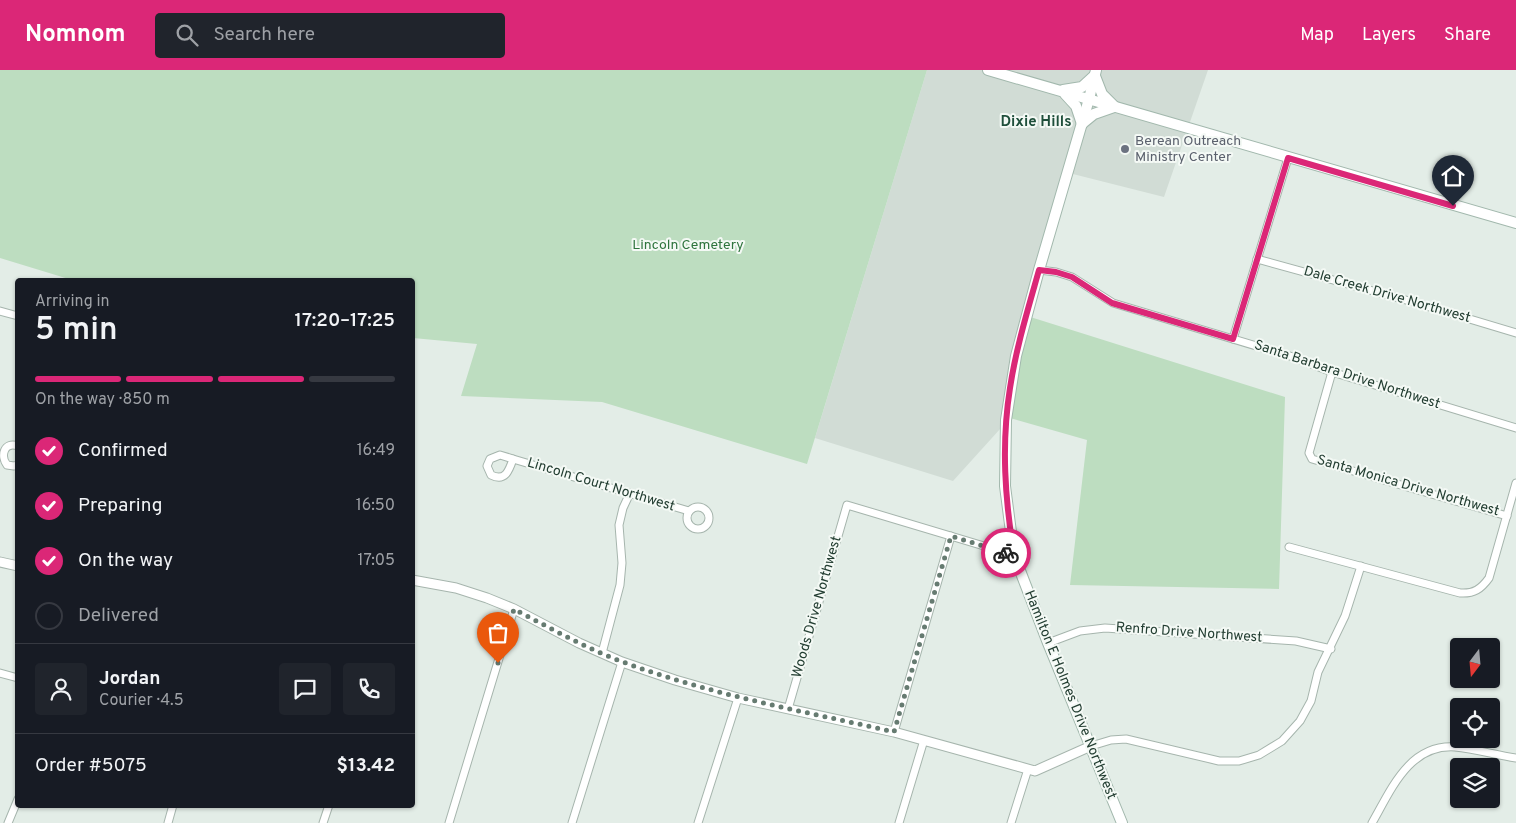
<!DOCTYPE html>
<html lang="en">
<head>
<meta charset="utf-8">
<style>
  body { margin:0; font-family:Overpass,sans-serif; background:#20242c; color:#f1f3f6; height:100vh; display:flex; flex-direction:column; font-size:19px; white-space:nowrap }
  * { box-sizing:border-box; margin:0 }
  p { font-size:16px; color:#9ea1a6 }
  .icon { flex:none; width:28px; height:28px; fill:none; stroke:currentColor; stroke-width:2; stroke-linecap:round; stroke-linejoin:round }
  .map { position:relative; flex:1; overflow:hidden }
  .panel { position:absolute; left:15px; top:208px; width:400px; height:530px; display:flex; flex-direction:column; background:#171b24; border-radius:5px; box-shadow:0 1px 4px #0004 }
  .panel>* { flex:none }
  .needle { width:32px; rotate:196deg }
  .tools { position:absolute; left:1450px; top:568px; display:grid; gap:10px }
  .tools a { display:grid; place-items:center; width:50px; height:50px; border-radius:5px; background:#171b24; box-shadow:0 1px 4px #0004; font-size:25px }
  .pin { position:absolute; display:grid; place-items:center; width:42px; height:42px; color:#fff; margin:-51px -21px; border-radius:50% 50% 50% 0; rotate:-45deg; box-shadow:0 0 5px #0007 }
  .pin .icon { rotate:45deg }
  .courier { position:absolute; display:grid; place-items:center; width:50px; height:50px; margin:-25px; border:4px solid #db2777; border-radius:50%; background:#fff; color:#222; box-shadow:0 1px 6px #0007 }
  .overview em { font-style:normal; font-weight:600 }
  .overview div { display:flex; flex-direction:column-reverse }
  .overview { display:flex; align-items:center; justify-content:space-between; height:85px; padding:0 20px }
  h1 { font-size:32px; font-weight:600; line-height:38px }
  .bar { display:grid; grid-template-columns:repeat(4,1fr); gap:8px 5px; align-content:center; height:60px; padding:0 20px }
  .bar i { height:6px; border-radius:4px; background:#363941 }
  .bar .current { background:#db2777 }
  .bar p { grid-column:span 4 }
  .line { display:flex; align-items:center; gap:12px; padding:0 20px; border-top:1px solid #363941 }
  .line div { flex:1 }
  .round { display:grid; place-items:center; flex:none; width:52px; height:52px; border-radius:5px; background:#20242c }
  ol { padding:0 20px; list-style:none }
  li { display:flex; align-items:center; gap:15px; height:55px }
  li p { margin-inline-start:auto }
  li .icon { padding:5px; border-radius:50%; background:#db2777; color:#fff; stroke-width:4 }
  li:last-child { color:#9ea1a6 }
  li i { width:28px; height:28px; border:2px solid #363941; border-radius:50% }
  header { display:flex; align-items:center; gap:30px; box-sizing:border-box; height:70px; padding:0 25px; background:#db2777; color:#fff }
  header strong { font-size:24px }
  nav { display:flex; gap:28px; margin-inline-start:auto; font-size:18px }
  .search { width:350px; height:45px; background:#20242c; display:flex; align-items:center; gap:12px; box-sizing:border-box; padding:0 18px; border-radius:5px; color:#9ea1a6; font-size:19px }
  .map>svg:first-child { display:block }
  .built { fill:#d1dcd5 }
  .green { fill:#bdddc0 }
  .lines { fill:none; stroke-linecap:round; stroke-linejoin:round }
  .minor-casing { stroke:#a6b5ad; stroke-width:9 }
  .tertiary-casing { stroke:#a6b5ad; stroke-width:11 }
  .secondary-casing { stroke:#a2b8ad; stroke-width:12 }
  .minor { stroke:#fff; stroke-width:7 }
  .tertiary { stroke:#fff; stroke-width:9 }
  .secondary { stroke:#fff; stroke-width:10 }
  .done { stroke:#667b71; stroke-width:5; stroke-dasharray:0 9 }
  .route { stroke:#db2777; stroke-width:6 }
  .worship-dot { fill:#6b7280; stroke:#f4f9f5; stroke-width:2 }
  .labels { text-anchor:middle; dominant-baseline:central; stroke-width:4; stroke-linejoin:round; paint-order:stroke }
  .worship-label { font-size:14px; fill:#5b616d; stroke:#f4f9f5; text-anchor:start }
  .park-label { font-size:14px; fill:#2e743d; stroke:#f4f9f5 }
  .street-label { font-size:14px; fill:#233e32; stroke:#f4f9f5 }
  .neighbourhood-label { font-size:15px; font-weight:bold; fill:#1f4f3b; stroke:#f4f9f5 }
</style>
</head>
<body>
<header>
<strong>Nomnom</strong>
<div class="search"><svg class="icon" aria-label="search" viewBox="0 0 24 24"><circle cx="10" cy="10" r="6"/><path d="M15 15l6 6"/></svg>Search here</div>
<nav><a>Map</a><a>Layers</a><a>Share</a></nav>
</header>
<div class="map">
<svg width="1516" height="753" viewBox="0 0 1516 753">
  <rect width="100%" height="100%" fill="#e3ede7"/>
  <polygon class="built" points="927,0 1208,0 1164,127 1065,102 1024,245 1010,348 953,411 815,368"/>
  <g class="green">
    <polygon points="0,0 927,0 807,394 602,332 461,326 477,274 413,268 412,210 72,210 0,188"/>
    <polygon points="1024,245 1285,327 1279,519 1070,515 1087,370 1010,348"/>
  </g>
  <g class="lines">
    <g class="minor-casing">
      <g id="minor">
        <polyline points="1257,189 1413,232 1516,263"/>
        <polyline points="1039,200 1056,202 1072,207 1113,233 1293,287 1332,302 1516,358"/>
        <polyline points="0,241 18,246"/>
        <polyline points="1233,269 1288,88"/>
        <polyline points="1332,302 1309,383 1312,389 1507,446"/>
        <path d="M18 376C4 371 0 386 7 395L14 396 18 395"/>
        <path d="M500 385 513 389C509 401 505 412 491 405L487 396 490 389Z"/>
        <polyline points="513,389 689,441"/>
        <circle cx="698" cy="448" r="11"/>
        <path d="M1289 477 1460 523C1474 524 1481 519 1489 508L1516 413"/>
        <polyline points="1048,573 1080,561 1105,558 1296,571 1331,579"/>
        <polyline points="602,583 620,515 622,493 619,455 623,438 630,423"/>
        <polyline points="0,603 18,608"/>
        <polyline points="788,639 847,435 1014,485"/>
        <polyline points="894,662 951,466"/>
        <polyline points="1091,676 1111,670 1126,669 1219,691 1239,691 1259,685 1282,671 1300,651 1311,631 1318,602 1345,546 1361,496"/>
        <polyline points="8,753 18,729"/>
        <polyline points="168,753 173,735"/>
        <polyline points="323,753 329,735"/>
        <polyline points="449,753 514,539"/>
        <polyline points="572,753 622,592"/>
        <polyline points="698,753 738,628"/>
        <polyline points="899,753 924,670"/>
        <polyline points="1011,753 1028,699"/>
        <path d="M1372 753C1391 720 1409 674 1455 677 1475 679 1496 685 1516 688"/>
      </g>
    </g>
    <g class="tertiary-casing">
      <g id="tertiary">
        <polyline points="0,492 18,496"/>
        <polyline points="412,510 456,518 487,528 514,539 579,573 622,592 675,610 738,628 894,662 1035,701 1091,676"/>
      </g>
    </g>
    <g class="secondary-casing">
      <g id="secondary">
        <polyline points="988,0 1516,153"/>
        <polyline points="1096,0 1089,29 1039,200 1016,286 1006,350 1005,416 1014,485 1048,573 1122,753"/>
        <polyline points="1095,6 1102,24 1114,36"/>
        <polyline points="1063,20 1082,17 1094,6"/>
        <polyline points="1065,24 1076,36 1082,54"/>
        <polyline points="1083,53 1094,44 1114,37"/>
      </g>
    </g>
    <use href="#minor" class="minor"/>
    <use href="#tertiary" class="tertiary"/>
    <use href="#secondary" class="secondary"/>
  </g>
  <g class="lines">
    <path class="done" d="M498 593 514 539C550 558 585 578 623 592 711 625 803 641 894 662L951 466 1006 483"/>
    <path class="route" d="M1006 483 1014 485C1005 429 1001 375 1010 318 1016 278 1028 239 1039 200L1056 202 1072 207 1112 233 1233 269 1288 88 1453 136"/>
  </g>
  <circle class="worship-dot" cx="1125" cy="79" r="5"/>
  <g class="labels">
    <g class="worship-label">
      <text x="1135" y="71">Berean Outreach<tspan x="1135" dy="16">Ministry Center</tspan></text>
    </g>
    <g class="park-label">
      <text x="688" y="175">Lincoln Cemetery</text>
    </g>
    <g class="street-label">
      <text transform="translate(1387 225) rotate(16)">Dale Creek Drive Northwest</text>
      <text transform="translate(1347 305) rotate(18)">Santa Barbara Drive Northwest</text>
      <text transform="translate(601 415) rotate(17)">Lincoln Court Northwest</text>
      <text transform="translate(1408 416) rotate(16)">Santa Monica Drive Northwest</text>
      <text transform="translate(817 537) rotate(-74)">Woods Drive Northwest</text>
      <text transform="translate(1189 563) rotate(4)">Renfro Drive Northwest</text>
      <text transform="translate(1070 625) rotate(68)">Hamilton E Holmes Drive Northwest</text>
    </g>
    <g class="neighbourhood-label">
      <text x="1036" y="52">Dixie Hills</text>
    </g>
  </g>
</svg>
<div class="tools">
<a><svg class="needle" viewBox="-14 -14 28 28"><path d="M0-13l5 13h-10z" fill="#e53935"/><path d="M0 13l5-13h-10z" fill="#9ea1a6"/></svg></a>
<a><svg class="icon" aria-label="locate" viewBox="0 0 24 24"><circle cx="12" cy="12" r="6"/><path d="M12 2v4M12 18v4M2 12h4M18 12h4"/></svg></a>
<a><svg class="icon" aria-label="layers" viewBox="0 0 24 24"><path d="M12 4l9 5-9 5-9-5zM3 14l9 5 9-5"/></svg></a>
</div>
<div class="pin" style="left:498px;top:593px;background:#ea580c"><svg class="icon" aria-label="bag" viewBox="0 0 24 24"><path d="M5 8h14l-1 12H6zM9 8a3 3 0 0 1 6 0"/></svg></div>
<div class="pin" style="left:1453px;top:136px;background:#1f2937"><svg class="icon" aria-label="home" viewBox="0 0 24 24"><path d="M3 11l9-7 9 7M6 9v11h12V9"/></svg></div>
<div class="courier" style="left:1006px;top:483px"><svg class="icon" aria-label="bike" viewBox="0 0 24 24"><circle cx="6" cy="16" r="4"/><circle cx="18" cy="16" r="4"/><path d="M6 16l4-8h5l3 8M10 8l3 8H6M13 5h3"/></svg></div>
<section class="panel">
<div class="overview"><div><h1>5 min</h1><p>Arriving in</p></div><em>17:20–17:25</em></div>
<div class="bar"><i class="current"></i><i class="current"></i><i class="current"></i><i></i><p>On the way · 850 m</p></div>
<ol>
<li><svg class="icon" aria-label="check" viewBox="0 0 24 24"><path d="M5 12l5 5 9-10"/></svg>Confirmed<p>16:49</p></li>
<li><svg class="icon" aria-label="check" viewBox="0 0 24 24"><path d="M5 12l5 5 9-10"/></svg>Preparing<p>16:50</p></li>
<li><svg class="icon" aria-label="check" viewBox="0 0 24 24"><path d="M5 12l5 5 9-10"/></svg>On the way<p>17:05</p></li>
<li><i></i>Delivered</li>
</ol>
<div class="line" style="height:90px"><a class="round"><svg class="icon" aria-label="person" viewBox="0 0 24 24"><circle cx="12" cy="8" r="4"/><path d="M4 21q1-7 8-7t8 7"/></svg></a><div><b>Jordan</b><p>Courier · 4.5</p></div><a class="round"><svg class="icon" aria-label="chat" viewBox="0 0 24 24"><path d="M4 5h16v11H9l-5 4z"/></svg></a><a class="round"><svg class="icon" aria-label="phone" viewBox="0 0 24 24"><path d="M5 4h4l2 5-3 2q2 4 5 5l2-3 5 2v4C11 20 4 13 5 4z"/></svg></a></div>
<div class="line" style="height:65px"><div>Order #5075</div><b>$13.42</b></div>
</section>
</div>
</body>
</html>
